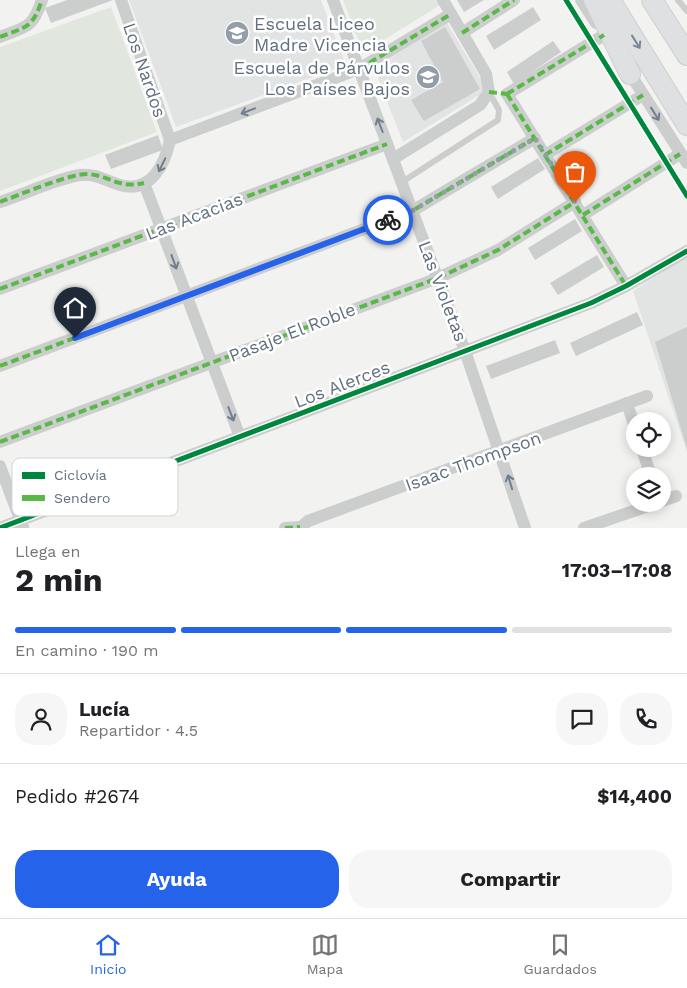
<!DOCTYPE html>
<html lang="es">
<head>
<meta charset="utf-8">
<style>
  body { margin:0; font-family:"Work Sans",sans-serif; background:#f6f6f6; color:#202124; height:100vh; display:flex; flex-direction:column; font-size:19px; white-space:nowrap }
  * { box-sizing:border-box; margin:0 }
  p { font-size:16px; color:#757577 }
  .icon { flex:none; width:28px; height:28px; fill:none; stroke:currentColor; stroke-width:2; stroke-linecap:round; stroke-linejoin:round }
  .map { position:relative; height:528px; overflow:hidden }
  .details { display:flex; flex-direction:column; background:#fff; flex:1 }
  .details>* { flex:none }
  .tools { position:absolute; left:626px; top:412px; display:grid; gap:10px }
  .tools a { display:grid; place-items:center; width:45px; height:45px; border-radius:50%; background:#fff; box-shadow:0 2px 12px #0003; font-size:25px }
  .pin { position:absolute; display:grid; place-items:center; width:42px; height:42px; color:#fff; margin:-51px -21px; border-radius:50% 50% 50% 0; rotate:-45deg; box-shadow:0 0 5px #0007 }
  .pin .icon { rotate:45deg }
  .courier { position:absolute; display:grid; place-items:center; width:50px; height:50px; margin:-25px; border:4px solid #2563eb; border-radius:50%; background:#fff; color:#222; box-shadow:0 1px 6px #0007 }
  .summary em { font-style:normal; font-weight:700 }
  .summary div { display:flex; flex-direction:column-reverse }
  .summary { display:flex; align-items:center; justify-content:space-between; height:85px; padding:0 15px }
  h1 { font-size:32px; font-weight:700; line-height:38px }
  .bar { display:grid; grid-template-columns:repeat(4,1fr); gap:8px 5px; align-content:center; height:60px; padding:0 15px }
  .bar i { height:6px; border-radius:4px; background:#e0e0e0 }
  .bar .active { background:#2563eb }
  .bar p { grid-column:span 4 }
  .line { display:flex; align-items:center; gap:12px; padding:0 15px; border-top:1px solid #e0e0e0 }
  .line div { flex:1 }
  .round { display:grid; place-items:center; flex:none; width:52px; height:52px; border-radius:20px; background:#f6f6f6 }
  .primary-button { display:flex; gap:10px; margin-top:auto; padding:10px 15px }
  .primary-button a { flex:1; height:58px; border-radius:20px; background:#2563eb; color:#fff; font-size:20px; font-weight:700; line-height:58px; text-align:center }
  .primary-button a+a { background:#f6f6f6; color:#202124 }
  .dock { display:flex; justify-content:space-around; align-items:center; height:70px; border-top:1px solid #e0e0e0; background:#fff; font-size:14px; color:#757577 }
  .dock a { display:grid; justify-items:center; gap:2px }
  .dock .active { color:#2563eb }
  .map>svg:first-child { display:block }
  .built { fill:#e2e4e3 }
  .green { fill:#e1e6de }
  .building { fill:#cccece }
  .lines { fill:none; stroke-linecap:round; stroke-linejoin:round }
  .primary-casing { stroke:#cfd0cf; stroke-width:22 }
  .service { stroke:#cccdcd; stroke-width:6 }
  .minor { stroke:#cccdcd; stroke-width:12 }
  .primary { stroke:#dfe0e1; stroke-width:20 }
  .quiet { stroke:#58b947; stroke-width:4; stroke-dasharray:8 4; stroke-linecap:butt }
  .cycleway-casing { stroke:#fff; stroke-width:8 }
  .cycleway { stroke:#00873e; stroke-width:5 }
  .oneway { stroke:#7a8694 }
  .oneway2 { stroke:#717e8c }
  .done { stroke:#949ea8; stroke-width:5; stroke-dasharray:0 9 }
  .route { stroke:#2563eb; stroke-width:6 }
  .labels { text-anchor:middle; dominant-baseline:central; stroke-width:5; stroke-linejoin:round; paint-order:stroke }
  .poi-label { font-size:18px; fill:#617081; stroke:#fff; text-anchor:start }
  .street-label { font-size:18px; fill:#617081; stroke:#fff }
  .key { fill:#fff; stroke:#d0d4d9; stroke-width:1 }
  .key-label { font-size:14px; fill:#617081 }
</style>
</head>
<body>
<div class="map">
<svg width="687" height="528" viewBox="0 0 687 528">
  <rect width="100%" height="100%" fill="#f2f3f0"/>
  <g class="built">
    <polygon points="129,0 321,0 346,65 176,127"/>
    <polygon points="447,23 485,86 483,93 403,142 374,68"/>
    <polygon points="687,256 687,452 633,291"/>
  </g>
  <g class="green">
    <polygon points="343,0 448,0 363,53"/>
    <polygon points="111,7 157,132 0,191 0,47"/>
  </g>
  <g class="building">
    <polygon points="67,0 113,0 51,23 45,8"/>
    <polygon points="457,0 484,0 464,12"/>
    <polygon points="533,7 541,20 494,50 486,36"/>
    <polygon points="445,27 480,89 424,121 411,100 443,82 421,41"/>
    <polygon points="553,41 561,52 514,84 507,72"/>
    <polygon points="158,135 163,150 111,169 105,155"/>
    <polygon points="538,158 545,169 498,199 491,187"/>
    <polygon points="575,219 582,231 535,260 528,248"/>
    <polygon points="597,255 604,267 558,295 550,283"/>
    <polygon points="637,312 643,325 576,356 570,343"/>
    <polygon points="687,327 687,449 655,342"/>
    <polygon points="555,340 560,353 491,379 486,366"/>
  </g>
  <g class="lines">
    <g class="primary-casing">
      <g id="primary">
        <polyline points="594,0 630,74"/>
        <polyline points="610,0 687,125"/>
        <polyline points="652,0 687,55"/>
      </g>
    </g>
    <g class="service">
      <polyline points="678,0 687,11"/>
      <polyline points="402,182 498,120 499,110 489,92"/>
    </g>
    <g class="minor">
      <polyline points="121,0 170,140"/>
      <polyline points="333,0 465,351 525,528"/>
      <polyline points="581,0 596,23"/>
      <polyline points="462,33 514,0"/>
      <path d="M0 37C27 26 32 29 42 0"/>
      <polyline points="627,69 687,163"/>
      <polyline points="507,94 626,286"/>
      <polyline points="507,94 604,35"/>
      <polyline points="170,140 359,69 451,14"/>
      <polyline points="545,155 643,95"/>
      <polyline points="393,159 480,105 489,92 486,74 443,0"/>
      <polyline points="144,183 240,437"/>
      <path d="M0 202C25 194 55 179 80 175 95 173 107 181 120 185 151 194 165 164 170 140"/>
      <polyline points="583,215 680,154"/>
      <polyline points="0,289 387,144"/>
      <polyline points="0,366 412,211 535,138"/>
      <polyline points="627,403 635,428"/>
      <polyline points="0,442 438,278 498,250 575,202"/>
      <polyline points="642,449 651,476"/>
      <polyline points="0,466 23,527"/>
      <polyline points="662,501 676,496"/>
      <polyline points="0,528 591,303 626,286 687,251"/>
      <polyline points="285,528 300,527"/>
      <polyline points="300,528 308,521 647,396"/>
      <polyline points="584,528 654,504"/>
    </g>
    <use href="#primary" class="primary"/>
    <g class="quiet">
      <polyline points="462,33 514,0"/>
      <path d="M0 37C27 26 32 29 42 0"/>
      <polyline points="359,69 451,14"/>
      <polyline points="489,92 507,94"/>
      <polyline points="507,94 626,286"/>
      <polyline points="507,94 604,35"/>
      <polyline points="545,155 643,95"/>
      <path d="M0 202C19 195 71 173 88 174 111 176 118 189 144 183"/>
      <polyline points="583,215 680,154"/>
      <polyline points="0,289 387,144"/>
      <polyline points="0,366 412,211 535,138"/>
      <polyline points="0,442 438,278 498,250 575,202"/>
      <polyline points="285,528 300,527"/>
    </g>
    <g class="cycleway-casing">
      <g id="cycleway">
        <polyline points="566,0 687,196"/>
        <polyline points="0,528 591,303 626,286 687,251"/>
      </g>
    </g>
    <use href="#cycleway" class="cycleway"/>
  </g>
  <defs><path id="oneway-shaft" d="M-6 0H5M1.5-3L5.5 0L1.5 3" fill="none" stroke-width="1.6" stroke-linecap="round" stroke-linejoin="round" transform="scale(1.25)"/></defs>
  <use class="oneway" href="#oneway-shaft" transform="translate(636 42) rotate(58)"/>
  <g class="oneway2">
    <use href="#oneway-shaft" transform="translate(248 111) rotate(159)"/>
    <use href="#oneway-shaft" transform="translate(655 114) rotate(58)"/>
    <use href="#oneway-shaft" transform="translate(380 125) rotate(-111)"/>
    <use href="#oneway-shaft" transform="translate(162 165) rotate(116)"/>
    <use href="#oneway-shaft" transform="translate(174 262) rotate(70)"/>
    <use href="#oneway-shaft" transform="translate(231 414) rotate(69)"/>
    <use href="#oneway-shaft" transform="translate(510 482) rotate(-107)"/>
  </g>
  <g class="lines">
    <polyline class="done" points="388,220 412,211 535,138 575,202"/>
    <polyline class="route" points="75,338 388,220"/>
  </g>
  <defs>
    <g id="school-disc" transform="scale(1.25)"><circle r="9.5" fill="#949ea8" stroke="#fff"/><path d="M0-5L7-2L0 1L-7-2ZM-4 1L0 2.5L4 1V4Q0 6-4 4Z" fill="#fff"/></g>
  </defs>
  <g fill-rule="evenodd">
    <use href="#school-disc" x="237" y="33"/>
    <use href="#school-disc" x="428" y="77"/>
  </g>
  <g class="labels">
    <g class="poi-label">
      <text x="254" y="23">Escuela Liceo<tspan x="254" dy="21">Madre Vicencia</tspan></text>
      <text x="410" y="67" text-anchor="end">Escuela de Párvulos<tspan x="410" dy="21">Los Países Bajos</tspan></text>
    </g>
    <g class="street-label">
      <text transform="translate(145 70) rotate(71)">Los Nardos</text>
      <text transform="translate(194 216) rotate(-21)">Las Acacias</text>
      <text transform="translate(443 291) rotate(69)">Las Violetas</text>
      <text transform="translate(292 332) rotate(-21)">Pasaje El Roble</text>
      <text transform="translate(342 384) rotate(-21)">Los Alerces</text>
      <text transform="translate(473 461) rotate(-20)">Isaac Thompson</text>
    </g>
  </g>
  <rect x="12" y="458" width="166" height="58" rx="8" class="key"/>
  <rect x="22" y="472" width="23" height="7" fill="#00873e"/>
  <rect x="22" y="495" width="23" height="6" fill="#58b947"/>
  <g class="key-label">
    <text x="54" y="480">Ciclovía</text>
    <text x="54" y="503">Sendero</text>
  </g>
</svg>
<div class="tools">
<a><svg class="icon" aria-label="locate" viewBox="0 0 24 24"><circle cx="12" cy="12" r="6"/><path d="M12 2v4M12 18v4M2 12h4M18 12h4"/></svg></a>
<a><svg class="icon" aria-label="layers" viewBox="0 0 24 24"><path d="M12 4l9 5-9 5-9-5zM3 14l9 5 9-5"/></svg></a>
</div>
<div class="pin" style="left:575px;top:202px;background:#ea580c"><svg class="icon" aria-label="bag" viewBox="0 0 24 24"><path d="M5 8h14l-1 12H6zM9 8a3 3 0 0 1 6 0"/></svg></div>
<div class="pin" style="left:75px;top:338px;background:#1f2937"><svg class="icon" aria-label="home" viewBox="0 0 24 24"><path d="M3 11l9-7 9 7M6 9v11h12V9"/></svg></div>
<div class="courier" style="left:388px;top:220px"><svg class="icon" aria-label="bike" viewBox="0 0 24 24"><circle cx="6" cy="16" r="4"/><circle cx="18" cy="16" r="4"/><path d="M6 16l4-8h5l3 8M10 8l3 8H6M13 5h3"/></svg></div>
</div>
<section class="details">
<div class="summary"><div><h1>2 min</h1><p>Llega en</p></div><em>17:03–17:08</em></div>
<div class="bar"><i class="active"></i><i class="active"></i><i class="active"></i><i></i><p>En camino · 190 m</p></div>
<div class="line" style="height:90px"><a class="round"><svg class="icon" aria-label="person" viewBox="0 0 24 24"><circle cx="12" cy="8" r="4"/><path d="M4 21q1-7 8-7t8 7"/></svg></a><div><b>Lucía</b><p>Repartidor · 4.5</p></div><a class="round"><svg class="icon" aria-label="chat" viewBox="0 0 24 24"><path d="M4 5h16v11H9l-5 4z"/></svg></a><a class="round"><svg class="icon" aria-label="phone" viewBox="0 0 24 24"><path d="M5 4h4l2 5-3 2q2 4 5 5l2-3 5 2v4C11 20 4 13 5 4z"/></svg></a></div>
<div class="line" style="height:65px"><div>Pedido #2674</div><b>$14,400</b></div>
<div class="primary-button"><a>Ayuda</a><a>Compartir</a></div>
</section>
<nav class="dock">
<a class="active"><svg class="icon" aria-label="home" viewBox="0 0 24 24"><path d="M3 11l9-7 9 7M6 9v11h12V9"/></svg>Inicio</a>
<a><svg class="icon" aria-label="map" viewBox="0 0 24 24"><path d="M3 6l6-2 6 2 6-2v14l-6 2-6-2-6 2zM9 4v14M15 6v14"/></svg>Mapa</a>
<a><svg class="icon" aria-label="saved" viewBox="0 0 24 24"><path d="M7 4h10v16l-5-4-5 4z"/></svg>Guardados</a>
</nav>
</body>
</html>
